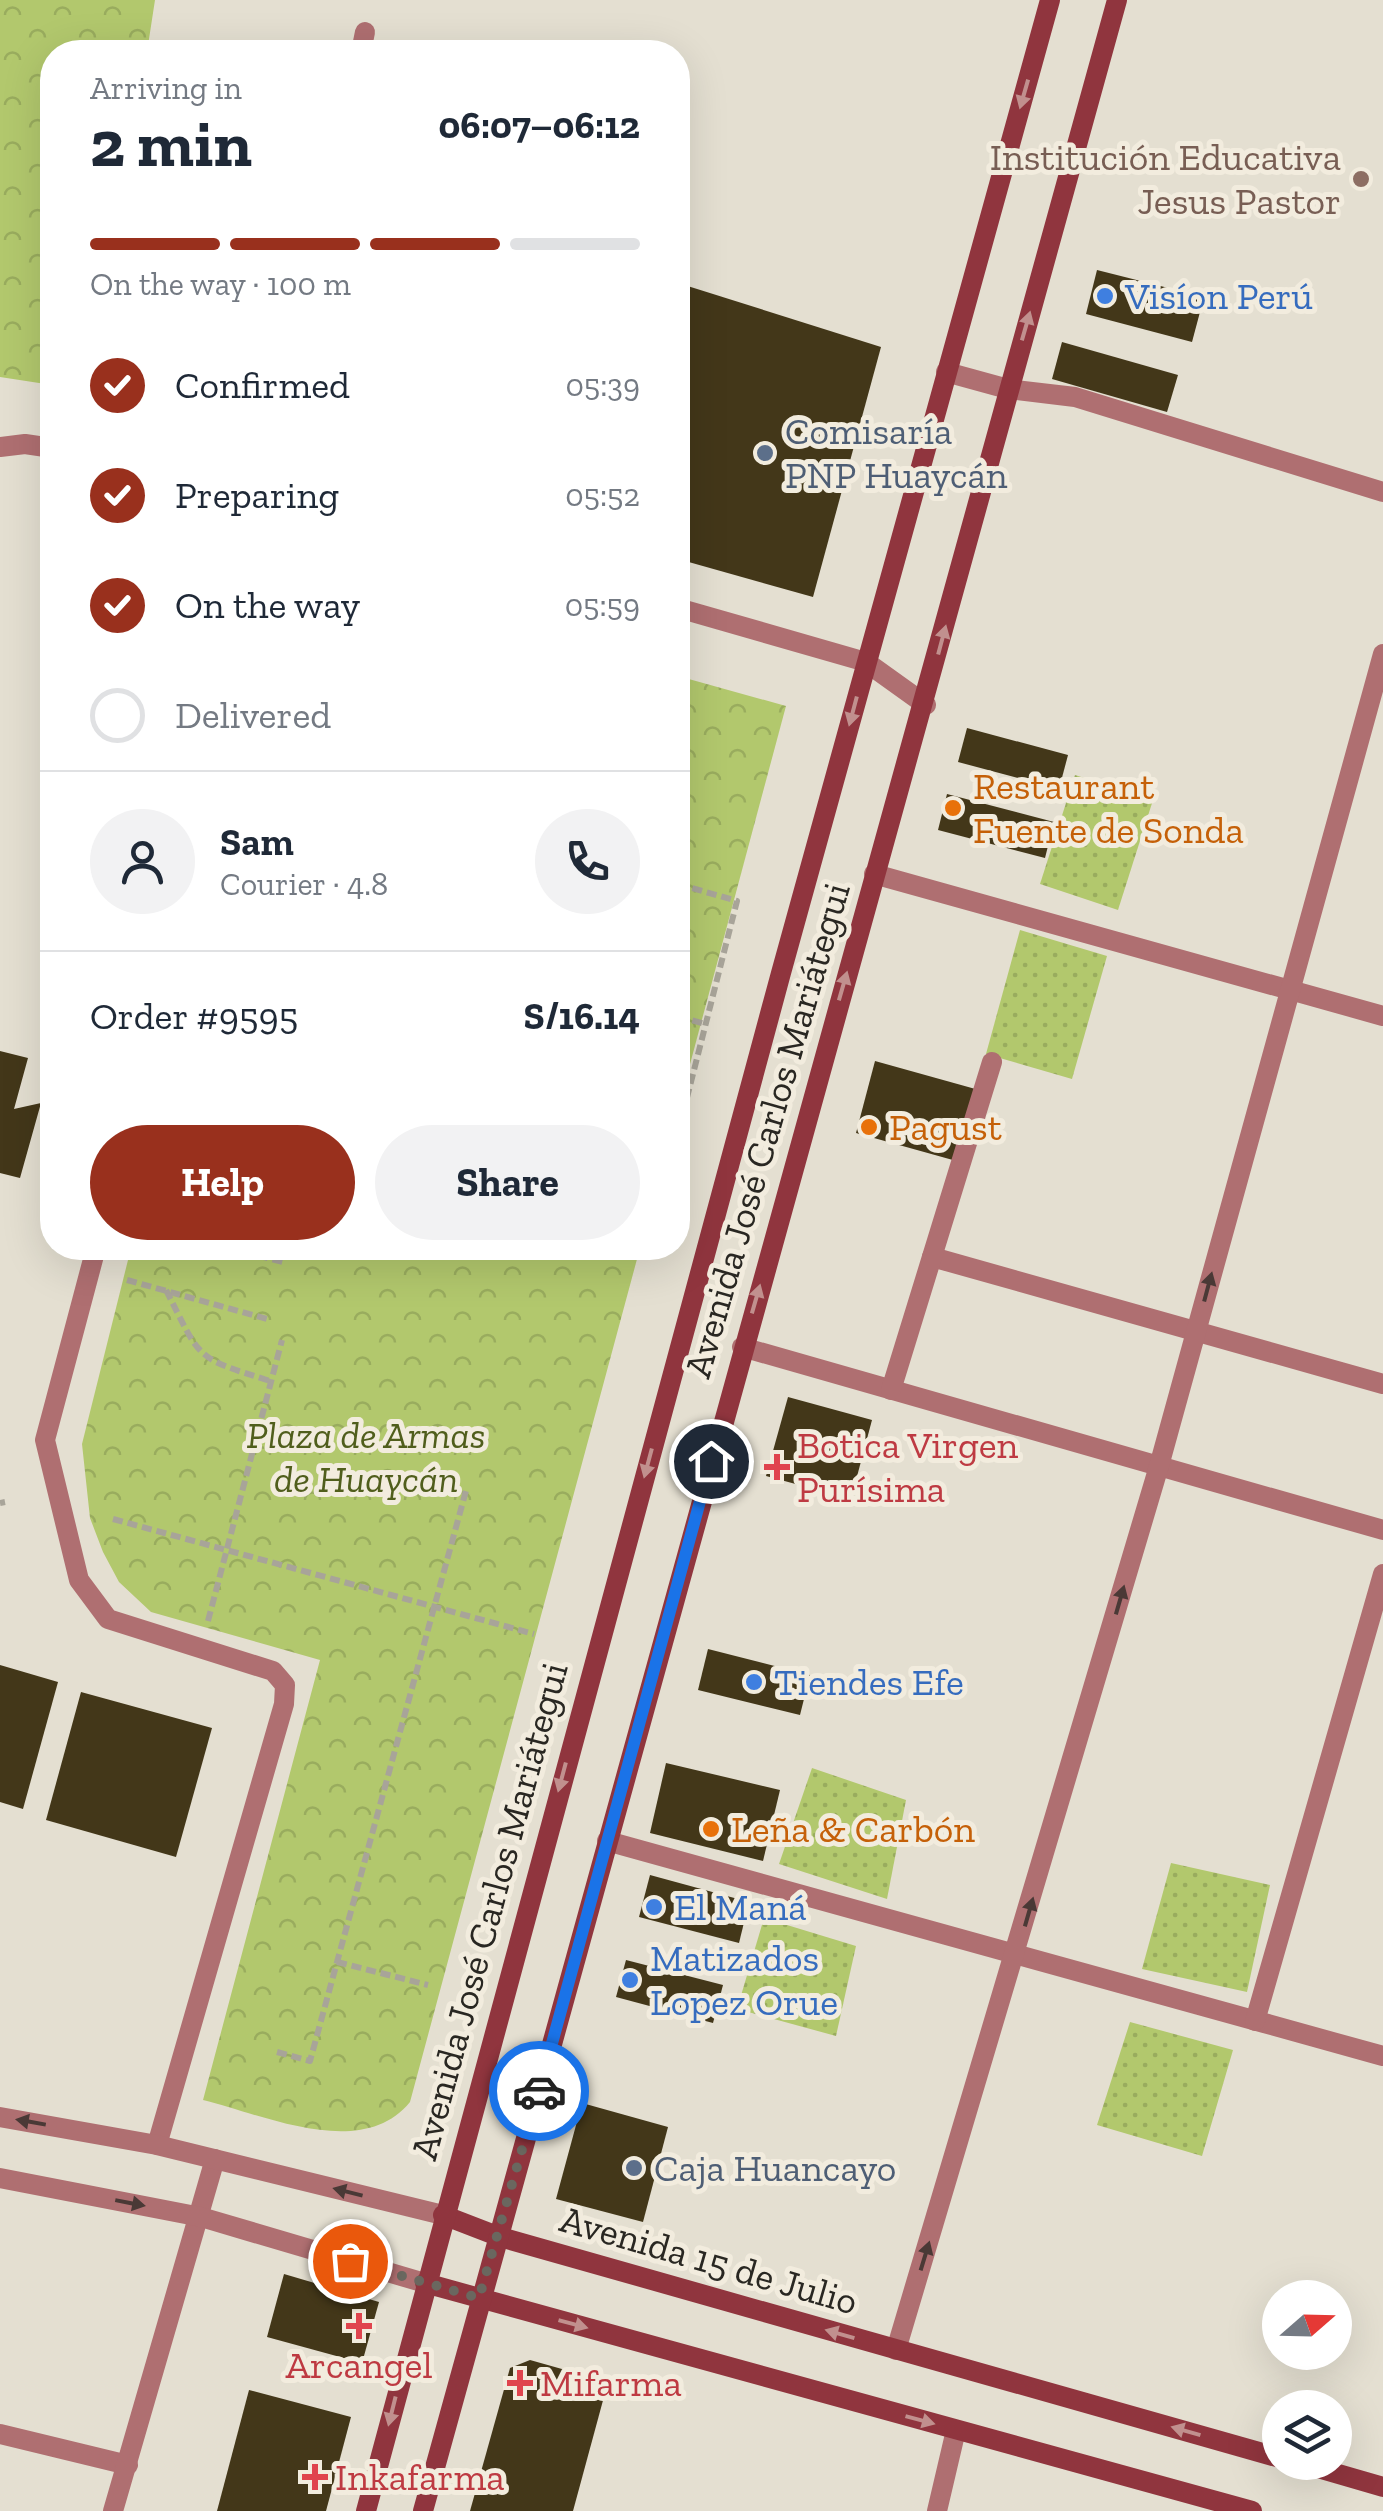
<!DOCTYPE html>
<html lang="en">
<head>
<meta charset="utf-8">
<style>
  body { margin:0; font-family:"Zilla Slab",serif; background:#f2f2f3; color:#1f2937; height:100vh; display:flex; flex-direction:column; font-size:38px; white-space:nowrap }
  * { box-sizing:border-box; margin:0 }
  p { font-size:32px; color:#747a83 }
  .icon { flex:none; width:55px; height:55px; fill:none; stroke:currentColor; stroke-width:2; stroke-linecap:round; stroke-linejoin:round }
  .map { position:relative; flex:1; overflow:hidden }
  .details { position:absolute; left:40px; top:40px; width:650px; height:1220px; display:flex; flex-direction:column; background:#fff; border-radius:40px; box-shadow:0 10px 40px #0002 }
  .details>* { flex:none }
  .needle { width:65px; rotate:70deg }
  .controls { position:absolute; left:1262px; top:2280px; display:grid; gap:20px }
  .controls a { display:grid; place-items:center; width:90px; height:90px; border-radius:50%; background:#fff; box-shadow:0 10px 40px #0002; font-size:50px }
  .pin { position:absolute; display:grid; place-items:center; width:85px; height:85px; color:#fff; margin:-42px; border:5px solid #fff; border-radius:50%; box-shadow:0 2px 10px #0007 }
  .courier { position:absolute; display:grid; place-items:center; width:100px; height:100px; margin:-50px; border:8px solid #1a73e8; border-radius:50%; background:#fff; color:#222; box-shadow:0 2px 12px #0007 }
  .headline em { font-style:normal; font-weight:700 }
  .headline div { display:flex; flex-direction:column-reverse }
  .headline { display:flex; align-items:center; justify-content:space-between; height:170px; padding:0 50px }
  h1 { font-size:65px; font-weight:700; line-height:75px }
  .bar { display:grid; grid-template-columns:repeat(4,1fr); gap:15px 10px; align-content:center; height:120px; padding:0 50px }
  .bar i { height:12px; border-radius:8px; background:#e0e1e3 }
  .bar .selected { background:#99301d }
  .bar p { grid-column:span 4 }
  .line { display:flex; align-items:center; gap:25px; padding:0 50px; border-top:2px solid #e0e1e3 }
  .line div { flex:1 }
  .round { display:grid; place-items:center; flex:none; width:105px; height:105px; border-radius:52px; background:#f2f2f3 }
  ol { padding:0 50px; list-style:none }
  li { display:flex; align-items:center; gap:30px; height:110px }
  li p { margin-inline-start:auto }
  li .icon { padding:10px; border-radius:50%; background:#99301d; color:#fff; stroke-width:4 }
  li:last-child { color:#747a83 }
  li i { width:55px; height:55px; border:5px solid #e0e1e3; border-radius:50% }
  .primary-button { display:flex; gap:20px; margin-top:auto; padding:20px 50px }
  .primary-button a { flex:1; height:115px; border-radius:60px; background:#99301d; color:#fff; font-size:40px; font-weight:700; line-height:115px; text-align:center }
  .primary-button a+a { background:#f2f2f3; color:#1f2937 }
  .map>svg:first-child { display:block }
  .grass { fill:url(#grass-dots) }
  .park { fill:url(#park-crowns) }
  .building { fill:#433719 }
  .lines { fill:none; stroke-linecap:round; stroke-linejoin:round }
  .path { stroke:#a8a499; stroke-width:6; stroke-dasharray:10 5; stroke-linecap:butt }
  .service { stroke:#af6f71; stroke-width:20 }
  .minor { stroke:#af6f71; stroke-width:20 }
  .tertiary { stroke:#af6f71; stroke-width:20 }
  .secondary { stroke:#90353e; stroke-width:20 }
  .oneway { fill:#c1908e }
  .oneway2 { fill:#4a3936 }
  .done { stroke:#6a675f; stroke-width:10; stroke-dasharray:0 18 }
  .route { stroke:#1a73e8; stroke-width:12 }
  .education-dot { fill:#8d6e63; stroke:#f2ecde; stroke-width:4 }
  .shop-dot { fill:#3f7fe0; stroke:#f2ecde; stroke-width:4 }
  .service-dot { fill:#5c6f8a; stroke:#f2ecde; stroke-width:4 }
  .food-dot { fill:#e8710a; stroke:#f2ecde; stroke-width:4 }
  .health-dot { fill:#e0444e; stroke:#f2ecde; stroke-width:4 }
  .labels { text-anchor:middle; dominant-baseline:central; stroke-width:10; stroke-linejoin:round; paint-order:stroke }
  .education-label { font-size:38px; fill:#785e54; stroke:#f2ecde; text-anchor:end }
  .shop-label { font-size:38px; fill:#366cbe; stroke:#f2ecde; text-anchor:start }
  .service-label { font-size:38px; fill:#4e5e75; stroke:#f2ecde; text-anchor:start }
  .food-label { font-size:38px; fill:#c56008; stroke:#f2ecde; text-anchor:start }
  .street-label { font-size:38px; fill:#292722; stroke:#f2ecde }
  .park-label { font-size:38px; font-style:italic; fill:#505e1c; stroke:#f2ecde }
  .health-label { font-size:38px; fill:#be3a42; stroke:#f2ecde; text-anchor:start }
</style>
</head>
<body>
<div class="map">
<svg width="1383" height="2511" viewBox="0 0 1383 2511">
  <defs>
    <pattern id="grass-dots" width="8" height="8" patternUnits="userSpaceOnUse" patternTransform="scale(2.5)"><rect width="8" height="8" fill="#b2c86d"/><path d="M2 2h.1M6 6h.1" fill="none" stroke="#99ac5e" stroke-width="1.8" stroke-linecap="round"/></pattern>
    <pattern id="park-crowns" width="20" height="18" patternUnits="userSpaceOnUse" patternTransform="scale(2.5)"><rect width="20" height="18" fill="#b2c86d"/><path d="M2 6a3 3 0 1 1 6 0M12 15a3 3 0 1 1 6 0" fill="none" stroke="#99ac5e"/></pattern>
  </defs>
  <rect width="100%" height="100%" fill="#e4dfd1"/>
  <g class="grass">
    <polygon points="1075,775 1153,800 1118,910 1040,884"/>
    <polygon points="1020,930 1107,956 1072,1079 986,1054"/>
    <polygon points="812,1768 906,1800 887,1899 779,1864"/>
    <polygon points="1171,1863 1270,1885 1247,1992 1142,1969"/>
    <polygon points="764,1918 856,1946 836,2036 737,2009"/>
    <polygon points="1130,2022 1233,2050 1202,2156 1097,2125"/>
  </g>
  <g class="park">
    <polygon points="0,0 155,0 147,52 52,52 52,385 0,377"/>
    <polygon points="678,676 786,706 678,1109"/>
    <path d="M131 1248H640L410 2102C362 2161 264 2115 203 2100L320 1660 151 1612 119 1582 103 1552 90 1518 82 1444Z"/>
  </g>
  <g class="building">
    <polygon points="1097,270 1204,297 1192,342 1086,314"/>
    <polygon points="678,283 881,347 813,597 678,559"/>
    <polygon points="1062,342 1178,375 1167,412 1052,379"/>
    <polygon points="967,728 1068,755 1059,789 958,762"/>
    <polygon points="947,794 1054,822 1045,858 938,830"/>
    <polygon points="0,1051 28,1058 14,1109 41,1103 20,1178 0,1173"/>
    <polygon points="875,1061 979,1090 960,1162 856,1133"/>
    <polygon points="788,1397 872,1420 851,1499 766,1476"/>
    <polygon points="708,1649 810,1675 800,1715 698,1690"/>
    <polygon points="0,1665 58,1682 23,1809 0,1802"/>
    <polygon points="81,1692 212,1728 176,1857 46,1820"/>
    <polygon points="666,1763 780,1790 763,1861 650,1833"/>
    <polygon points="650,1875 749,1902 739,1943 639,1917"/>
    <polygon points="626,1960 723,1985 713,2023 616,1997"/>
    <polygon points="582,2103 668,2127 643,2222 556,2199"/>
    <polygon points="284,2274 379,2302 362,2363 267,2337"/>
    <polygon points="530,2360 608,2382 573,2511 470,2511 510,2368"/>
    <polygon points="249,2390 351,2417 326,2511 217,2511"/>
  </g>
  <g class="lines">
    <g class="path">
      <polyline points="678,884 737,901 678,1133"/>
      <polyline points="678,1016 705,1024"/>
      <polyline points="229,1248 283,1262"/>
      <polyline points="127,1280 267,1319"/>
      <path d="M166 1290C202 1361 194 1357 270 1381"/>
      <polyline points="0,1503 5,1502"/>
      <polyline points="113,1519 534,1634"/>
      <polyline points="208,1621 282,1340"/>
      <polyline points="337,1962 428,1985"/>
      <polyline points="277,2052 310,2061 467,1487"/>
    </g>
    <polyline class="service" points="361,52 365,32"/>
    <g class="minor">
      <polyline points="946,372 1008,389 1075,397 1383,492"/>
      <polyline points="0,447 25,444 52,448"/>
      <polyline points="678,608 866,662 926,705"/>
      <polyline points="874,874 1383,1016"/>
      <polyline points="96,1248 45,1440 79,1580 108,1619 273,1671 285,1685 284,1704 157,2145"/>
      <polyline points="932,1257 1383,1384"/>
      <polyline points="742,1347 1383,1530"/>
      <polyline points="891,1390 992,1062"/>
      <polyline points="607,1841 1383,2056"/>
      <polyline points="1255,2021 1383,1574"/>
      <polyline points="896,2350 1159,1466 1383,654"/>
      <polyline points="0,2434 128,2465"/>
      <polyline points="113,2511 215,2159"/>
      <polyline points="937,2511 956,2430"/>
    </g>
    <g class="tertiary">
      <polyline points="0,2117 157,2145 443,2215"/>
      <polyline points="0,2178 201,2217 425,2283"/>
    </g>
    <g class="secondary">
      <polyline points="443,2215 500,2237 1280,2458"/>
      <polyline points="425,2283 1252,2511"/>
      <polyline points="1297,2462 1383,2487"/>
      <polyline points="366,2511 781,973 1050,0"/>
      <polyline points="423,2511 1117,0"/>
    </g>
  </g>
  <defs><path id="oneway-solid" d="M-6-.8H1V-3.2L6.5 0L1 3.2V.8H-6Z" transform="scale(2.5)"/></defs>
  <g class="oneway">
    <use href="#oneway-solid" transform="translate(1024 94) rotate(106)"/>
    <use href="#oneway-solid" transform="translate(1026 326) rotate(-74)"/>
    <use href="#oneway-solid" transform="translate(942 640) rotate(-75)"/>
    <use href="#oneway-solid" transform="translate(853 711) rotate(105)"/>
    <use href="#oneway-solid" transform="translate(843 986) rotate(-74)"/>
    <use href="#oneway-solid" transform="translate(756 1299) rotate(-74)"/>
    <use href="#oneway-solid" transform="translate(648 1463) rotate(105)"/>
    <use href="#oneway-solid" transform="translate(562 1777) rotate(105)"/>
    <use href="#oneway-solid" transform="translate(573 2324) rotate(15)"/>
    <use href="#oneway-solid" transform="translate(840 2334) rotate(-164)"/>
    <use href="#oneway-solid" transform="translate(392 2411) rotate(104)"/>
    <use href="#oneway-solid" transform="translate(920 2420) rotate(15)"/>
    <use href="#oneway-solid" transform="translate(1186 2431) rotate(-164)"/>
  </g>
  <g class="oneway2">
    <use href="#oneway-solid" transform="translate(1208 1287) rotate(-75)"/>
    <use href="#oneway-solid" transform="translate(1120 1600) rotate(-74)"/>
    <use href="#oneway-solid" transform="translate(1029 1912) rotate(-74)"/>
    <use href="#oneway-solid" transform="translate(31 2122) rotate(-170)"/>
    <use href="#oneway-solid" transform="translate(348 2192) rotate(-166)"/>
    <use href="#oneway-solid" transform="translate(130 2203) rotate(11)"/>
    <use href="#oneway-solid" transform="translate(925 2256) rotate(-73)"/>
  </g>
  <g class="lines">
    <polyline class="done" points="350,2261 479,2298 539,2091"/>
    <polyline class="route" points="539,2091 711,1461"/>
  </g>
  <circle class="education-dot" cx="1361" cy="179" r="10"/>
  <g class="shop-dot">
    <circle cx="1105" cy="296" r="10"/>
    <circle cx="754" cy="1682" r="10"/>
    <circle cx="654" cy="1907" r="10"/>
    <circle cx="630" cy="1980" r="10"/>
  </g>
  <g class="service-dot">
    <circle cx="765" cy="453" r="10"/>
    <circle cx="634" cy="2168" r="10"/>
  </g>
  <g class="food-dot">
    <circle cx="953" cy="808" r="10"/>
    <circle cx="869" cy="1127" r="10"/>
    <circle cx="711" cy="1829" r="10"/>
  </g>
  <g class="health-dot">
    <path d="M772 1452h10v10h10v10h-10v10h-10v-10h-10v-10h10z"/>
    <path d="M354 2311h10v10h10v10h-10v10h-10v-10h-10v-10h10z"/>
    <path d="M515 2368h10v10h10v10h-10v10h-10v-10h-10v-10h10z"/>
    <path d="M310 2462h10v10h10v10h-10v10h-10v-10h-10v-10h10z"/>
  </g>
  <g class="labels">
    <g class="education-label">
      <text x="1341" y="157">Institución Educativa<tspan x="1341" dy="44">Jesus Pastor</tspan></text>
    </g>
    <g class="shop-label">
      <text x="1125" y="296">Visíon Perú</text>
      <text x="774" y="1682">Tiendes Efe</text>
      <text x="674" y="1907">El Maná</text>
      <text x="650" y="1958">Matizados<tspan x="650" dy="44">Lopez Orue</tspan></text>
    </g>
    <g class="service-label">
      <text x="785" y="431">Comisaría<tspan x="785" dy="44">PNP Huaycán</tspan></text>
      <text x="654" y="2168">Caja Huancayo</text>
    </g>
    <g class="food-label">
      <text x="973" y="786">Restaurant<tspan x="973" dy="44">Fuente de Sonda</tspan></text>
      <text x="889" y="1127">Pagust</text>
      <text x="731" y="1829">Leña &amp; Carbón</text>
    </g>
    <g class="street-label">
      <text transform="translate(767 1130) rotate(-74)">Avenida José Carlos Mariátegui</text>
      <text transform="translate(489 1911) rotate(-75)">Avenida José Carlos Mariátegui</text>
      <text transform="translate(709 2260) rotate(16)">Avenida 15 de Julio</text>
    </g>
    <g class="park-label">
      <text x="366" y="1435">Plaza de Armas<tspan x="366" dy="44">de Huaycán</tspan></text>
    </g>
    <g class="health-label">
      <text x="797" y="1445">Botica Virgen<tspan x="797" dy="44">Purísima</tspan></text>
      <text x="359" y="2365" text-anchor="middle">Arcangel</text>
      <text x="540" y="2383">Mifarma</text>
      <text x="335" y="2477">Inkafarma</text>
    </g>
  </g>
</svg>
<div class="controls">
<a><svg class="needle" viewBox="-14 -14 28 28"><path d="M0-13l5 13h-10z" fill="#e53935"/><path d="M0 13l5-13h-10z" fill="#747a83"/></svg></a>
<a><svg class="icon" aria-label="layers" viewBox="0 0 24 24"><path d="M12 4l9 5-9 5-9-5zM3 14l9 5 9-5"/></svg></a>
</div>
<div class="pin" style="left:350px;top:2261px;background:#ea580c"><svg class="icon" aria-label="bag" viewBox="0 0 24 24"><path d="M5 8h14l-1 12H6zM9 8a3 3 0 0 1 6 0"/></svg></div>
<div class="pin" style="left:711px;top:1461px;background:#1f2937"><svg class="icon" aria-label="home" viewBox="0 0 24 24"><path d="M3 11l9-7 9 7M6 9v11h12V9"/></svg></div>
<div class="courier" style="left:539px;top:2091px"><svg class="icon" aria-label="car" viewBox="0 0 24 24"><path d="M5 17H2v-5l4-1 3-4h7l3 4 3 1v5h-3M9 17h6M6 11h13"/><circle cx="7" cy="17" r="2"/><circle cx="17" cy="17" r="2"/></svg></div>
<section class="details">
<div class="headline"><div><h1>2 min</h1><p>Arriving in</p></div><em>06:07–06:12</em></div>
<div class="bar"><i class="selected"></i><i class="selected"></i><i class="selected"></i><i></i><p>On the way · 100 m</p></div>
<ol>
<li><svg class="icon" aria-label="check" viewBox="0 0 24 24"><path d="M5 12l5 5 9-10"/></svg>Confirmed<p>05:39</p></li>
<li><svg class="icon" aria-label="check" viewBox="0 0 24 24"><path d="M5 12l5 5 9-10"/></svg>Preparing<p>05:52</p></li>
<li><svg class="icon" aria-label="check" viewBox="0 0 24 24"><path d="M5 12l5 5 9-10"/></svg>On the way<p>05:59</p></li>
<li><i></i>Delivered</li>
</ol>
<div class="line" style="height:180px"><a class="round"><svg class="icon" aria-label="person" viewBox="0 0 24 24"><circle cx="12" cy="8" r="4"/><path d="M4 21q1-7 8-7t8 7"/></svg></a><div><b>Sam</b><p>Courier · 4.8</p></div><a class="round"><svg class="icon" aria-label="phone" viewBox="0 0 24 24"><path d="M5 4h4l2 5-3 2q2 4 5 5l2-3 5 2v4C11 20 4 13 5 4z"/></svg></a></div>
<div class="line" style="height:130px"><div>Order #9595</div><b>S/16.14</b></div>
<div class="primary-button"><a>Help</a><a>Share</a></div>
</section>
</div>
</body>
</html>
